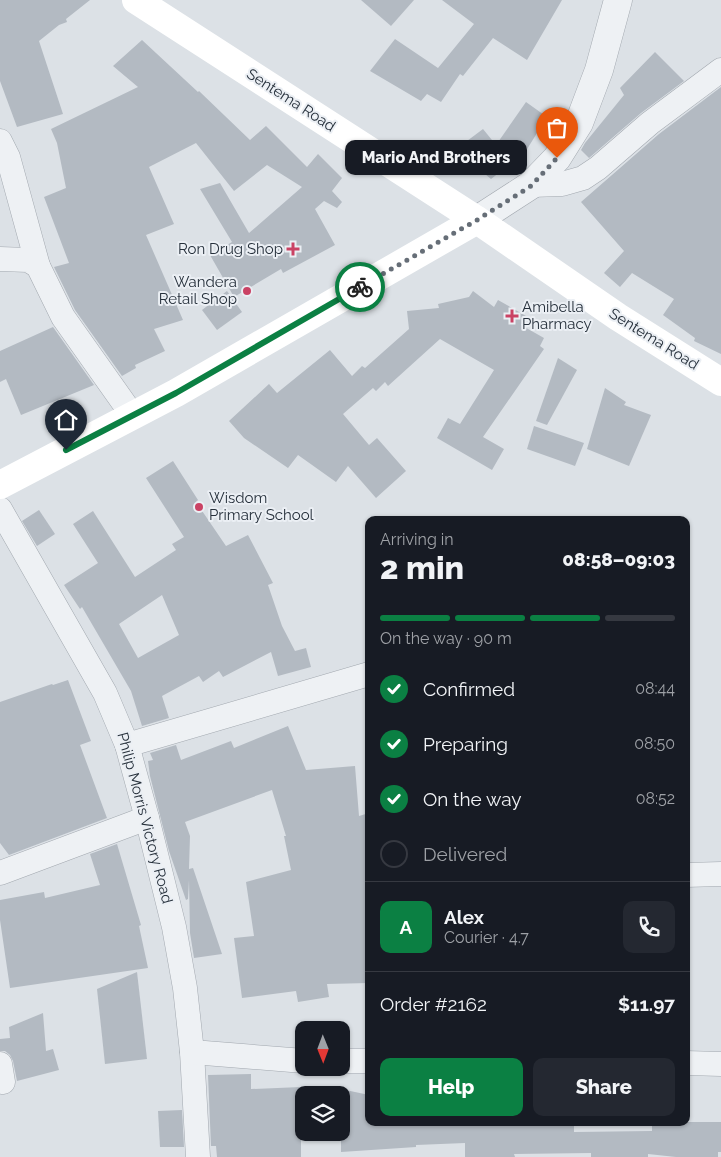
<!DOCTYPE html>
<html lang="en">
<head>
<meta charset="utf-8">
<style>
  body { margin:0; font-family:Raleway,sans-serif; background:#242831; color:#f1f3f6; height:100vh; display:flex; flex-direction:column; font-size:19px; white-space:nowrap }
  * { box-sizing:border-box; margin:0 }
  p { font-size:16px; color:#9ea1a6 }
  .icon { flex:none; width:28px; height:28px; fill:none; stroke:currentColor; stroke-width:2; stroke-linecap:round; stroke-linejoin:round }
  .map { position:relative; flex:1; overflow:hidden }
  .sheet { position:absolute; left:365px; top:516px; width:325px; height:610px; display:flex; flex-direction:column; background:#171b24; border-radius:10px; box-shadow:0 1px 4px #0004 }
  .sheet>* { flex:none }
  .needle { width:32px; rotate:179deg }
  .controls { position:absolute; left:295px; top:1021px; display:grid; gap:10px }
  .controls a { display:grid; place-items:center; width:55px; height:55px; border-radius:10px; background:#171b24; box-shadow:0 1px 4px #0004; font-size:25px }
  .pin { position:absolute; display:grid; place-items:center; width:42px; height:42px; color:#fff; margin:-51px -21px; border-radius:50% 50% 50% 0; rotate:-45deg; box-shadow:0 0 5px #0007 }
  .pin .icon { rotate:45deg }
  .courier { position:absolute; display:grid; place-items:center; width:50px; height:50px; margin:-25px; border:4px solid #0b8043; border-radius:50%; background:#fff; color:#222; box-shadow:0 1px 6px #0007 }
  .bubble { position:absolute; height:35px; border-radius:10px; background:#171b24; box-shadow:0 1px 4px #0004; font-size:16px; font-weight:800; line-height:35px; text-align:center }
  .head em { font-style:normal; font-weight:800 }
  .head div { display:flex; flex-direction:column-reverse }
  .head { display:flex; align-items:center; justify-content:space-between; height:85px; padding:0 15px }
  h1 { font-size:32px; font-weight:800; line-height:38px }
  .bar { display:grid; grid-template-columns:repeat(4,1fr); gap:8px 5px; align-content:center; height:60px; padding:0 15px }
  .bar i { height:6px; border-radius:4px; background:#363941 }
  .bar .on { background:#0b8043 }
  .bar p { grid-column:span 4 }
  .line { display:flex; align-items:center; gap:12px; padding:0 15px; border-top:1px solid #363941 }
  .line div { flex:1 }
  .round { display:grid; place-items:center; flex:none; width:52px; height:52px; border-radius:10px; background:#242831 }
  ol { padding:0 15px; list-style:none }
  li { display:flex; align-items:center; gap:15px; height:55px }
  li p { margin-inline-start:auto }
  li .icon { padding:5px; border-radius:50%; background:#0b8043; color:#fff; stroke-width:4 }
  li:last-child { color:#9ea1a6 }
  li i { width:28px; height:28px; border:2px solid #363941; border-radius:50% }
  .primary-button { display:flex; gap:10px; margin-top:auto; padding:10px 15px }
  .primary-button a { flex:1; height:58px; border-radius:10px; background:#0b8043; color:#fff; font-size:20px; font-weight:800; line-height:58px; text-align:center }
  .primary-button a+a { background:#242831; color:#f1f3f6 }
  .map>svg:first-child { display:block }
  .building { fill:#b3bac2; fill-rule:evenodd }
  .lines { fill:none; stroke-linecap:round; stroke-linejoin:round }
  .minor-casing { stroke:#a2a8af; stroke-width:25 }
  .tertiary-casing { stroke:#a2a8af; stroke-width:29 }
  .minor { stroke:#eef1f4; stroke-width:24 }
  .tertiary { stroke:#eef1f4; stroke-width:28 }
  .secondary { stroke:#fff; stroke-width:28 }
  .done { stroke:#666e77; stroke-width:5; stroke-dasharray:0 9 }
  .route { stroke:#0b8043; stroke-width:6 }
  .poi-dot { fill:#ca4264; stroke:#ebeff4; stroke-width:2 }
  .labels { text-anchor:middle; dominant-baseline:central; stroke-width:4; stroke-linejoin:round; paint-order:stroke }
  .street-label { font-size:15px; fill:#26303b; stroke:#ebeff4 }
  .poi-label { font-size:15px; fill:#26303b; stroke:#ebeff4; text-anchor:end }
</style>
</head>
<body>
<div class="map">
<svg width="721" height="1157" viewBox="0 0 721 1157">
  <rect width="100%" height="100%" fill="#dce1e6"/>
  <g class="building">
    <polygon points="0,0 90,0 66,19 67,22 59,25 39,41 63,114 17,127 0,81"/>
    <polygon points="361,0 414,0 391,26"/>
    <polygon points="442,0 562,0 527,60 493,38 463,76 460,74 441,102 427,94 421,101 370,71 395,39 438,68 474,24"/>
    <polygon points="142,40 198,92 199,91 250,140 266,126 307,167 318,154 342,178 332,191 342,202 337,208 324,201 315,209 335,245 283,273 281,269 234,297 210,255 232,242 200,189 220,183 249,233 302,187 267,165 234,191 196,143 149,167 174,224 146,235 183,320 154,329 165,351 135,365 136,368 122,376 75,310 54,267 69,263 44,197 66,188 57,143 51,129 138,87 113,66"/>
    <polygon points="655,52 684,81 641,113 589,158 581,150 585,143 624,95 620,88"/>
    <polygon points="721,87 721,354 694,341 695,338 663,315 674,299 632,273 620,287 604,273 624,251 581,202 659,134"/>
    <polygon points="526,102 547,117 524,154 491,179 468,160 459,147 483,129 496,145"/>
    <polygon points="227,291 242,312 217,330 202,310"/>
    <polygon points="473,291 494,307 498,300 526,316 521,325 544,338 540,346 544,349 483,437 504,449 492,470 437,438 448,418 460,424 494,370 440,339 388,386 385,382 376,391 373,388 343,414 369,445 377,438 406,471 376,498 348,466 336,482 298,455 288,468 244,438 229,421 269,384 277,393 330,350 352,376 362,366 365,368 409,329 407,311 439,308 438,304 469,297"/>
    <polygon points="53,327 94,385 21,415 6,379 0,382 0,351"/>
    <polygon points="558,358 577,370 547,425 536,421"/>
    <polygon points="605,388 626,402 624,405 651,415 629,466 587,449"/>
    <polygon points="534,426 584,443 575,466 527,449"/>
    <path d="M173 461 198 500 196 502 226 546 248 535 273 583 268 585 282 626 295 651 306 648 311 667 278 676 271 652 223 677 219 671 203 682 199 676 162 696 169 718 142 726 131 691 82 607 80 609 64 585 98 563 73 524 93 511 135 577 176 550 172 544 184 537 146 478ZM162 595 179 635 138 658 119 624Z"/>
    <polygon points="39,510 55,534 37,546 22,521"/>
    <polygon points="68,680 91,741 80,745 107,818 9,855 0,843 0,702 52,684 53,685"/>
    <polygon points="288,726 306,770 355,766 359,816 369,813 369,983 327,984 329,997 298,1002 296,991 242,998 234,938 254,936 246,882 291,870 284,836 286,836 272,790 185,822 190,836 189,869 193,868 222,954 194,958 190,933 189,880 188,899 186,900 169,851 150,776 148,761 153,760 150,753 176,745 181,760 231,741 234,748"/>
    <polygon points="117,844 141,925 139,926 148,968 10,988 0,920 0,900 44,892 45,898 100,885 90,854"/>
    <polygon points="137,972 147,1059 105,1064 97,989"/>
    <polygon points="43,1013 46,1051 53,1049 59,1070 17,1081 13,1061 10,1055 5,1051 0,1051 0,1039 10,1038 9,1027"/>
    <polygon points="251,1074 251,1089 301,1087 301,1157 217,1157 216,1146 211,1146 208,1075"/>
    <polygon points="341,1089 369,1095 369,1122 574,1122 574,1132 652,1131 652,1122 721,1122 721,1152 718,1152 718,1157 676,1157 648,1154 648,1157 591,1157 591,1153 514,1154 515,1157 465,1157 465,1143 416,1145 416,1147 341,1152"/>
    <polygon points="182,1110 184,1147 160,1147 158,1111"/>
  </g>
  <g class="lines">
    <g class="minor-casing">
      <g id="minor">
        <polyline points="0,141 8,157 38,266"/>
        <polyline points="531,185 562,184 583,178 598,168 650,123 721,70"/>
        <polyline points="0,259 28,260 38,266 63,317 133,416"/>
        <polyline points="0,509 105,693 127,745 147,818 174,927 185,988 192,1052 198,1157"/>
        <polyline points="127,745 369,674"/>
        <polyline points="0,873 147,818"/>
        <polyline points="686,875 721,874"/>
        <polyline points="192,1052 304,1061"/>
        <polyline points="341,1061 369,1061"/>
        <polyline points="686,1063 721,1064"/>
        <polyline points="0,1064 3,1082"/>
      </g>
    </g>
    <g class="tertiary-casing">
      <polyline id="tertiary" points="477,220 531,185 557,158 579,123 599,70 618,0"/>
    </g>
    <use href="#minor" class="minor"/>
    <use href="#tertiary" class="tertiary"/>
    <g class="secondary">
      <polyline points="136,0 477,220 618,317 721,382"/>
      <polyline points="0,485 176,393 477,220"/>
    </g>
  </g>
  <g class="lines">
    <polyline class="done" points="360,287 477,220 531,186 557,158"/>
    <polyline class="route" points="66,450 176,393 360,287"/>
  </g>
  <g class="poi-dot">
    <path d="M290.5 241.5h5v5h5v5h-5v5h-5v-5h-5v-5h5z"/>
    <circle cx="247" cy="291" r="5"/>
    <path d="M509.5 308.5h5v5h5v5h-5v5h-5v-5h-5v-5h5z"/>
    <circle cx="199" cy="507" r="5"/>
  </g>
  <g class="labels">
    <g class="street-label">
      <text transform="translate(291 100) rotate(33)">Sentema Road</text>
      <text transform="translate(654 339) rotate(32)">Sentema Road</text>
      <text transform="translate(145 818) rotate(75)">Philip Morris Victory Road</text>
    </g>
    <g class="poi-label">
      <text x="283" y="249">Ron Drug Shop</text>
      <text x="237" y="282">Wandera<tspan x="237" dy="17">Retail Shop</tspan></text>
      <text x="522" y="307" text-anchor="start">Amibella<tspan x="522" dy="17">Pharmacy</tspan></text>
      <text x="209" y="498" text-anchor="start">Wisdom<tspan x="209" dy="17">Primary School</tspan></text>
    </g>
  </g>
</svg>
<div class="controls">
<a><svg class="needle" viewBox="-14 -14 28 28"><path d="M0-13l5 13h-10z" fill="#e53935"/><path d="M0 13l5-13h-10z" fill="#9ea1a6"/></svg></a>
<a><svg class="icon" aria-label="layers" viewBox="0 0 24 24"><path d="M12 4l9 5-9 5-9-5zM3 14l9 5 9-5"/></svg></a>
</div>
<div class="pin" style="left:557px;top:158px;background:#ea580c"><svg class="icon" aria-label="bag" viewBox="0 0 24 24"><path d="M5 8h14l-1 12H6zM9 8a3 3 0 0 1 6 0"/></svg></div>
<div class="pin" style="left:66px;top:450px;background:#1f2937"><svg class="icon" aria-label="home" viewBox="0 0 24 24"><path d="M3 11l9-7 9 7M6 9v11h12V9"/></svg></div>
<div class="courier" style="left:360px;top:287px"><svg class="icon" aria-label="bike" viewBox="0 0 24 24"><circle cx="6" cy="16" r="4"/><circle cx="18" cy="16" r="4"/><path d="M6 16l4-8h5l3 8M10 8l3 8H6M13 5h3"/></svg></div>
<div class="bubble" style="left:345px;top:140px;width:182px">Mario And Brothers</div>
<section class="sheet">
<div class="head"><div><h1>2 min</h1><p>Arriving in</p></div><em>08:58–09:03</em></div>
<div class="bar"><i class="on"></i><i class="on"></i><i class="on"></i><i></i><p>On the way · 90 m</p></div>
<ol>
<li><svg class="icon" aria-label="check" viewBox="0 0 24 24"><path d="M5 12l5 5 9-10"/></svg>Confirmed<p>08:44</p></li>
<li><svg class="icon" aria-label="check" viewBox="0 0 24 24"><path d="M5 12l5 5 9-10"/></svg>Preparing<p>08:50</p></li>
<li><svg class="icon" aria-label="check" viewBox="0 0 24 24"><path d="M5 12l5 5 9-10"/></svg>On the way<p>08:52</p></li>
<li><i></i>Delivered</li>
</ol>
<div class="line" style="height:90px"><b class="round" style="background:#0b8043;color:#fff">A</b><div><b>Alex</b><p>Courier · 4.7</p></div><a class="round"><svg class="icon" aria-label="phone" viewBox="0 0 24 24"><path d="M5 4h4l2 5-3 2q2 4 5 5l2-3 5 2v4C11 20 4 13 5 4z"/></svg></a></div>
<div class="line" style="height:65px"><div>Order #2162</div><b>$11.97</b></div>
<div class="primary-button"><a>Help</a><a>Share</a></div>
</section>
</div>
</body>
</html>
